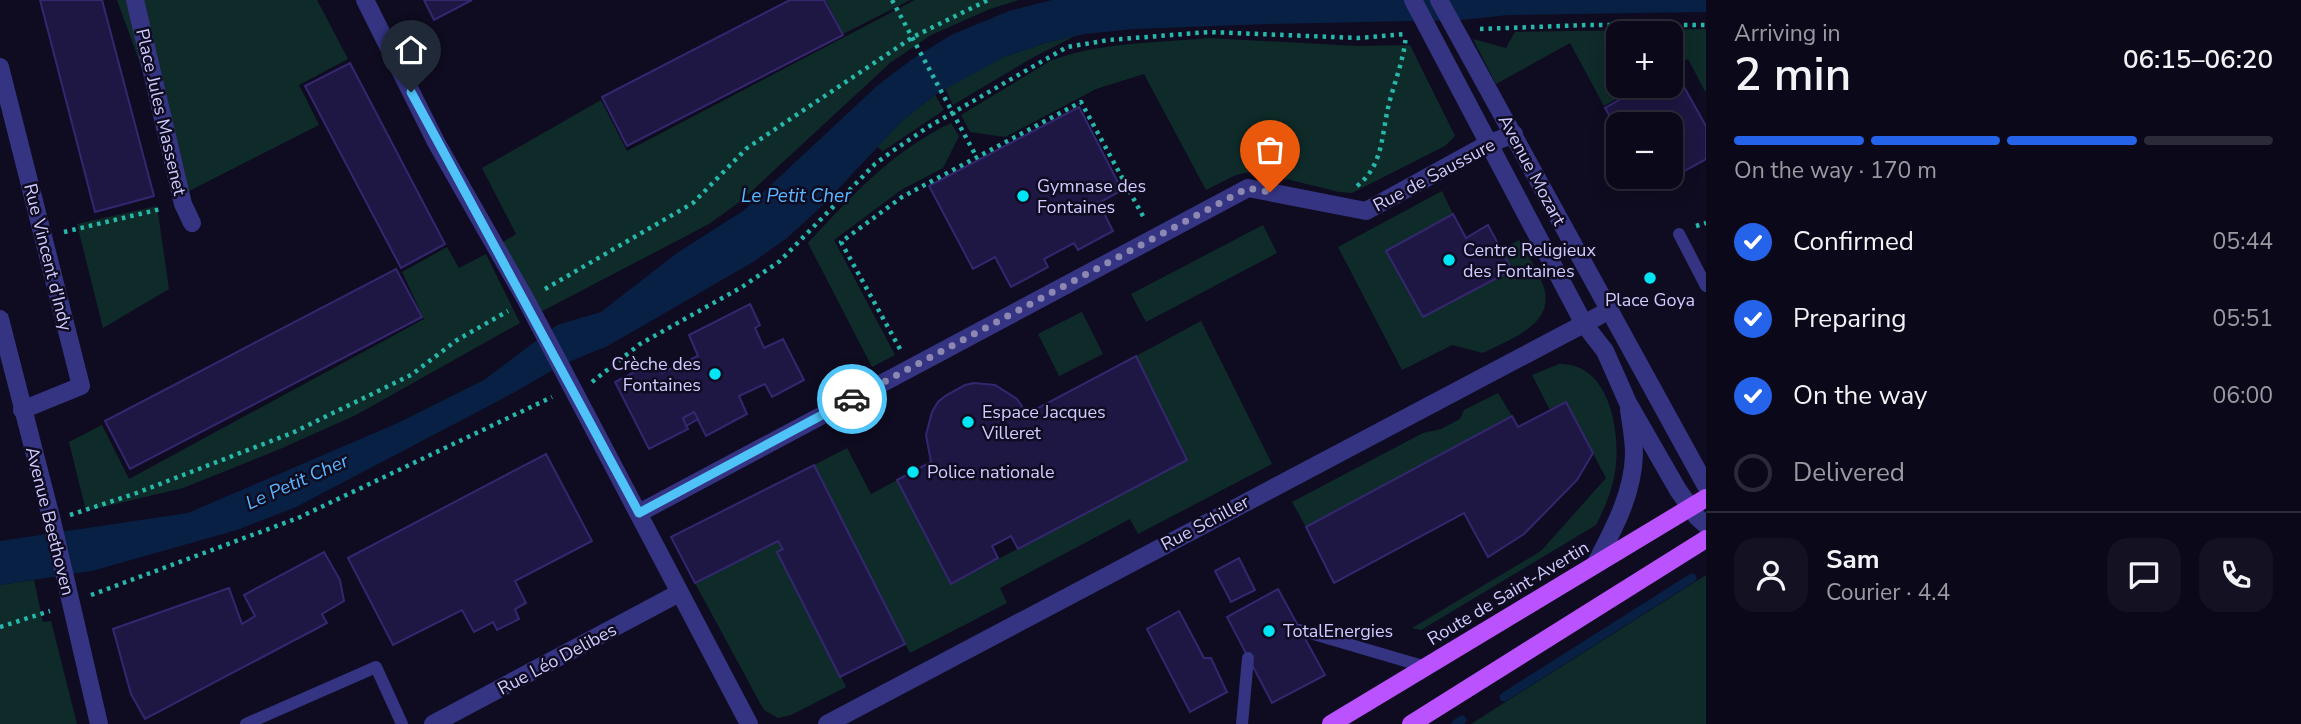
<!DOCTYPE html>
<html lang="en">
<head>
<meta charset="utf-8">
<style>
  body { margin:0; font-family:"Nunito Sans",sans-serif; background:#141222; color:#f1f3f6; height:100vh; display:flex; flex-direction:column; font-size:26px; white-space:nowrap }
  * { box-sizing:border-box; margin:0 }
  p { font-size:23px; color:#9a9aa2 }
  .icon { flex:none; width:38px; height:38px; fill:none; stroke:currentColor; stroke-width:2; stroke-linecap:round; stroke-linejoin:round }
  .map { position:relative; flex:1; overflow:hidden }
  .panel { display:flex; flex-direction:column; background:#0b0919; width:595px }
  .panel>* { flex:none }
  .controls { position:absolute; left:1606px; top:21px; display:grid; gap:14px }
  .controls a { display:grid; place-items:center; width:77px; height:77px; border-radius:14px; background:#0b0919; box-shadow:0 4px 18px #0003,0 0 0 2px #2b2a38; font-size:35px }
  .pin { position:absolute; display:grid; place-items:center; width:60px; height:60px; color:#fff; margin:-72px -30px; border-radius:50% 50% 50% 0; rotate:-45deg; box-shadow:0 0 7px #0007 }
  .pin .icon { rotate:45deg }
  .courier { position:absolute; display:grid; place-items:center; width:70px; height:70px; margin:-35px; border:5px solid #4fc3f7; border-radius:50%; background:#fff; color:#222; box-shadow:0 2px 9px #0007 }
  .summary em { font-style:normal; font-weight:600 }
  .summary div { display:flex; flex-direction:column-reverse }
  .summary { display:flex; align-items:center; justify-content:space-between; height:119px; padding:0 28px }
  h1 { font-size:46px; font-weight:600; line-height:52px }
  .bar { display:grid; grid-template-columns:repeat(4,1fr); gap:10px 7px; align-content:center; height:84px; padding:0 28px }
  .bar i { height:9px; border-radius:5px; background:#2b2a38 }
  .bar .current { background:#2563eb }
  .bar p { grid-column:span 4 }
  .line { display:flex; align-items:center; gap:18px; padding:0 28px; border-top:2px solid #2b2a38 }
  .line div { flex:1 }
  .round { display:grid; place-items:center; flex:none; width:74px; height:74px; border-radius:21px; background:#141222 }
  ol { padding:0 28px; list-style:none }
  li { display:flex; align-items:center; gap:21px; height:77px }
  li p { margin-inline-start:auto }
  li .icon { padding:7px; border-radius:50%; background:#2563eb; color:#fff; stroke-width:4 }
  li:last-child { color:#9a9aa2 }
  li i { width:38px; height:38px; border:4px solid #2b2a38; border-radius:50% }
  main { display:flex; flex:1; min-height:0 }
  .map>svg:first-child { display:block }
  .green { fill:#0e2b29 }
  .water { fill:#082043 }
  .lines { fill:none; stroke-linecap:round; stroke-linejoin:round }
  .stream { stroke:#082043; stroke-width:9 }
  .building { fill:#1e1743; stroke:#342770; stroke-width:2 }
  .path { stroke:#26b8ab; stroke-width:4.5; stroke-dasharray:3.5 5; stroke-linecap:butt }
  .service { stroke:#343483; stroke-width:12 }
  .pedestrian { stroke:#343483; stroke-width:18 }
  .minor { stroke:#343483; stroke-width:18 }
  .primary { stroke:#ba52ff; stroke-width:18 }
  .done { stroke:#8c88b1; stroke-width:7; stroke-dasharray:0 12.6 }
  .route { stroke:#4fc3f7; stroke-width:9 }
  .poi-dot { fill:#00e5f6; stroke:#0f0c21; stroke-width:2.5 }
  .labels { text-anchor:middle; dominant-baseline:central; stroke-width:5; stroke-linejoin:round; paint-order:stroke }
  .street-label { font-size:18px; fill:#d0cbff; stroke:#0f0c21 }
  .poi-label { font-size:18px; fill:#d0cbff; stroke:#0f0c21; text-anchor:start }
  .water-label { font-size:19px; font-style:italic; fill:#59b7ff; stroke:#0f0c21 }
</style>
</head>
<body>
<main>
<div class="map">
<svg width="1706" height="724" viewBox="0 0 1706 724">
  <rect width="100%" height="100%" fill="#0f0c21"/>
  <g class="green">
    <polygon points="117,0 317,0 348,59 299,85 319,125 187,192"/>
    <polygon points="826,0 910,0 843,34"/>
    <polygon points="915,0 1019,0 990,9 931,35 890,63 742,200 709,224 533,316 498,245 516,234 482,168 601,100 627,151"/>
    <polygon points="1706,29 1706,93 1688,59 1671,68 1671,33 1619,33 1619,86 1640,86 1604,106 1570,43 1496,84 1473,39 1506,48 1515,32"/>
    <polygon points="1075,36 1032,58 953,105 945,88 1004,57 1045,43"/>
    <path d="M1209 38 1358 46 1410 45 1455 136 1445 146 1352 193 1339 192 1254 171 1236 175 1206 190 1144 74 1096 89 1005 137 970 132 961 115 1050 61C1099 42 1157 43 1209 38Z"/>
    <polygon points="935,95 944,110 883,151 877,147 903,120"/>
    <path d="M951 123 959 136 943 168 901 190 834 240 895 355 872 367 808 243C853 195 891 152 951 123Z"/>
    <path d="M1442 191 1453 214 1386 251 1423 316 1512 270 1501 250 1519 240C1527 255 1539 272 1544 288 1555 325 1508 340 1483 353L1452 345 1402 370 1338 247Z"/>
    <polygon points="157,206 169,289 103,328 77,224"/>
    <polygon points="1263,225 1277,253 1146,322 1131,294"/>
    <polygon points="447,247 459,268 486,254 520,323 356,415 280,449 183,488 86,511 69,442 102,425 129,479 424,319 402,272"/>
    <polygon points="1082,312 1103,354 1059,376 1038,334"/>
    <polygon points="1201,321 1272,464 1138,534 1130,519 1000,588 1007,603 910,653 814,465 847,448 871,494 897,480 951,584 1186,460 1136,356"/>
    <path d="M1559 364C1607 362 1620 426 1616 464 1614 486 1606 505 1596 525L1421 630 1412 628 1541 551 1606 478 1566 402 1550 410 1532 375Z"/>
    <polygon points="1498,393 1512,416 1306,527 1292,502 1423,433 1441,429 1460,419 1464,410"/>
    <polygon points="778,541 846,687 791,715 778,718 764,710 760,703 695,583"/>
    <polygon points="1706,575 1706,724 1471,724 1485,715"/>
    <polygon points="34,580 43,622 51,621 77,724 0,724 0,585"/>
  </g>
  <path class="water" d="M1052 0H1706V12L1508 15 1461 20 1268 24 1134 29 1085 34 1045 43 1004 57 935 95 903 120 823 205 787 238 753 262 606 347C574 358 546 373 517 391L296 507 237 530 92 571 0 585V541L188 513 400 422 484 380 557 325 601 312 677 253 743 211 878 85 911 60 951 35 1009 11Z"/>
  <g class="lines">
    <g class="stream">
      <polyline points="1504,697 1692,578"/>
      <polyline points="1456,724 1462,720"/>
    </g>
  </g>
  <g class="building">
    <polygon points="40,0 102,0 154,196 95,212"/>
    <polygon points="424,0 472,0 434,20"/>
    <polygon points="790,0 824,0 843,35 627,146 602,97"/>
    <polygon points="350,63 445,244 401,268 305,86"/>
    <polygon points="1674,69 1706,126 1706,159 1650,190 1643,177 1671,177 1671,124 1619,124 1619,133 1605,108 1644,86 1671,86 1671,71"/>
    <polygon points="1079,107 1122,190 1099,203 1113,231 1078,250 1074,243 1044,259 1048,267 1011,287 995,257 973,269 929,186"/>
    <polygon points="1453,214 1466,238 1488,225 1512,270 1423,317 1386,251"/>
    <polygon points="396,269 422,317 130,469 105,421"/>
    <polygon points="750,304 760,325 755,328 764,348 783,339 804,380 772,397 765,384 739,396 747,414 706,436 694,412 683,418 688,429 649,449 615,382 656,361 662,373 698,356 689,335"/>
    <polygon points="1136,356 1187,460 1018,549 1011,536 992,546 998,558 951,584 897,480 931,462 926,435 932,412 938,402 945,396 965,385 974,383 995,385 1017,399 1027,414"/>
    <polygon points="1566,402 1593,453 1577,480 1524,534 1488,557 1464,513 1334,583 1306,527 1512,416 1518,427"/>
    <polygon points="694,412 698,419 686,426 683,418"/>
    <polygon points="546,454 592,541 515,581 526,603 515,609 519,619 497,630 493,622 474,632 462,610 393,645 348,558"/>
    <polygon points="814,465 905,644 840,677 777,552 783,549 778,541 695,583 671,537"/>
    <polygon points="324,552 340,580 344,601 322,614 327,623 145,719 131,694 113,629 229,588 242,624 255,616 244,595"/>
    <polygon points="1239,558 1255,590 1231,602 1215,571"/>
    <polygon points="1278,589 1325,675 1272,703 1227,617"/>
    <polygon points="1179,611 1204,658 1211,658 1227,692 1190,712 1147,629"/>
  </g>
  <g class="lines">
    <g class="path">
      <polyline points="892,0 976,156"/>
      <polyline points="1480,29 1587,25 1706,25"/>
      <path d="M1357 186C1385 164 1381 132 1390 100 1396 78 1404 58 1406 35"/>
      <polyline points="1696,226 1706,223"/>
      <polyline points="64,232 161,209"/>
      <polyline points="545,289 693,203 747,148 913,37 988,0"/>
      <polyline points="900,349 841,242 902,197 1081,102 1144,218"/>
      <polyline points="592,382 640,344 742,287 780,261 875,164 894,150 928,127 1067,47 1109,40 1209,32 1358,38 1406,34"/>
      <polyline points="70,515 134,494 292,433 411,375 457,340 508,311"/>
      <polyline points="91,595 298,518 552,397"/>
      <polyline points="0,627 50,611"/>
    </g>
    <g class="service">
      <polyline points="1679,234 1706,286"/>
      <polyline points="1300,630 1426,667"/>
      <polyline points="246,724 376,667 402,724"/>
      <polyline points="1242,724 1248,658"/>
    </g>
    <polyline class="pedestrian" points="135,0 183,204 192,223"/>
    <g class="minor">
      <polyline points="365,0 436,142 526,300 749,724"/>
      <polyline points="1413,0 1584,324 1605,351 1628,403 1678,490 1697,517 1706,525"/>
      <polyline points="1439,0 1706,486"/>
      <polyline points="0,67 81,386 22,410"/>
      <polyline points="0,319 52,521 99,724"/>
      <polyline points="639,513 1248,188 1366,211 1488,144 1514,134"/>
      <path d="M1596 563C1614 528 1633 494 1634 454 1634 439 1631 424 1629 410"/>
      <polyline points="433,724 679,593"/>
      <polyline points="827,724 1610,310"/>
    </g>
    <g class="primary">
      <polyline points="1331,724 1706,498"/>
      <polyline points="1411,724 1706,539"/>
    </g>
  </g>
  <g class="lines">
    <polyline class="done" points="852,399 1248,188 1270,192"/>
    <polyline class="route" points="411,92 639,513 852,399"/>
  </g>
  <g class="poi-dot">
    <circle cx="1023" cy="196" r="7"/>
    <circle cx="1449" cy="260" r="7"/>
    <circle cx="1650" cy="278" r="7"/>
    <circle cx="715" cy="374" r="7"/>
    <circle cx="968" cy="422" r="7"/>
    <circle cx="913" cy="472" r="7"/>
    <circle cx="1269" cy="631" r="7"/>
  </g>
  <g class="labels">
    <g class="street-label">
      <text transform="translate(161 112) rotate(77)">Place Jules Massenet</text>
      <text transform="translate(1532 170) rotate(62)">Avenue Mozart</text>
      <text transform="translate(1434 175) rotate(-28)">Rue de Saussure</text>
      <text transform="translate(48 257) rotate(76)">Rue Vincent d'Indy</text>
      <text transform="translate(50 521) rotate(76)">Avenue Beethoven</text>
      <text transform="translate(1205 523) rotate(-28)">Rue Schiller</text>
      <text transform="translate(1508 593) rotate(-31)">Route de Saint-Avertin</text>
      <text transform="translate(557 659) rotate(-28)">Rue Léo Delibes</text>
    </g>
    <g class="poi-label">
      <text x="1037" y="186">Gymnase des<tspan x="1037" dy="21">Fontaines</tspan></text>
      <text x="1463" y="250">Centre Religieux<tspan x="1463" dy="21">des Fontaines</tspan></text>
      <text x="1650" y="300" text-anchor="middle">Place Goya</text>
      <text x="701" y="364" text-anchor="end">Crèche des<tspan x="701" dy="21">Fontaines</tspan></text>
      <text x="982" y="412">Espace Jacques<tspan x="982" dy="21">Villeret</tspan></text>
      <text x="927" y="472">Police nationale</text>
      <text x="1283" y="631">TotalEnergies</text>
    </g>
    <g class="water-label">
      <text x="796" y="196">Le Petit Cher</text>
      <text transform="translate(297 482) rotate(-24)">Le Petit Cher</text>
    </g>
  </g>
</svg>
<div class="controls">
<a>+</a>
<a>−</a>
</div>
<div class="pin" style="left:1270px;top:192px;background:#ea580c"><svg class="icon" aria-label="bag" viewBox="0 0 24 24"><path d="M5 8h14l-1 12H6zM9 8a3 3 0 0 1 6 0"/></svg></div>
<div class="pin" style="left:411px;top:92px;background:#1f2937"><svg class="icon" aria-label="home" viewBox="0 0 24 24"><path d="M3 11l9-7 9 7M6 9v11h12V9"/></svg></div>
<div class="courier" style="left:852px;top:399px"><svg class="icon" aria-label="car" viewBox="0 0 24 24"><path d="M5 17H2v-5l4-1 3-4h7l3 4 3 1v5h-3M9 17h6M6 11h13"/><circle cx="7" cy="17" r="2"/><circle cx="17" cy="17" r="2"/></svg></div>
</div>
<section class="panel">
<div class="summary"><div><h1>2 min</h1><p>Arriving in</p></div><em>06:15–06:20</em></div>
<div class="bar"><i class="current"></i><i class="current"></i><i class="current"></i><i></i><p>On the way · 170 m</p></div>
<ol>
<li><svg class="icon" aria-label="check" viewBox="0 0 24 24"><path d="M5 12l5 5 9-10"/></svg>Confirmed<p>05:44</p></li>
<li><svg class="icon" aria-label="check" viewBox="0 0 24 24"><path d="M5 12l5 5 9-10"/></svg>Preparing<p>05:51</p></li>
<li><svg class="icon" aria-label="check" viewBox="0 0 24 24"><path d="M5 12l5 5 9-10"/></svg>On the way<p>06:00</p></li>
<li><i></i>Delivered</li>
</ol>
<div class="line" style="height:126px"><a class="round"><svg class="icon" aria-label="person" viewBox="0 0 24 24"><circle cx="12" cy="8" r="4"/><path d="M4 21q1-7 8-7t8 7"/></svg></a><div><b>Sam</b><p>Courier · 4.4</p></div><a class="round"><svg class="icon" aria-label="chat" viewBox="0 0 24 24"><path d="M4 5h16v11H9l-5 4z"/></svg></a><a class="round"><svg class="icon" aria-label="phone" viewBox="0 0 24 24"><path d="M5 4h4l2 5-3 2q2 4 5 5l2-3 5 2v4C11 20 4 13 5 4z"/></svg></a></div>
</section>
</main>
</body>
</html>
